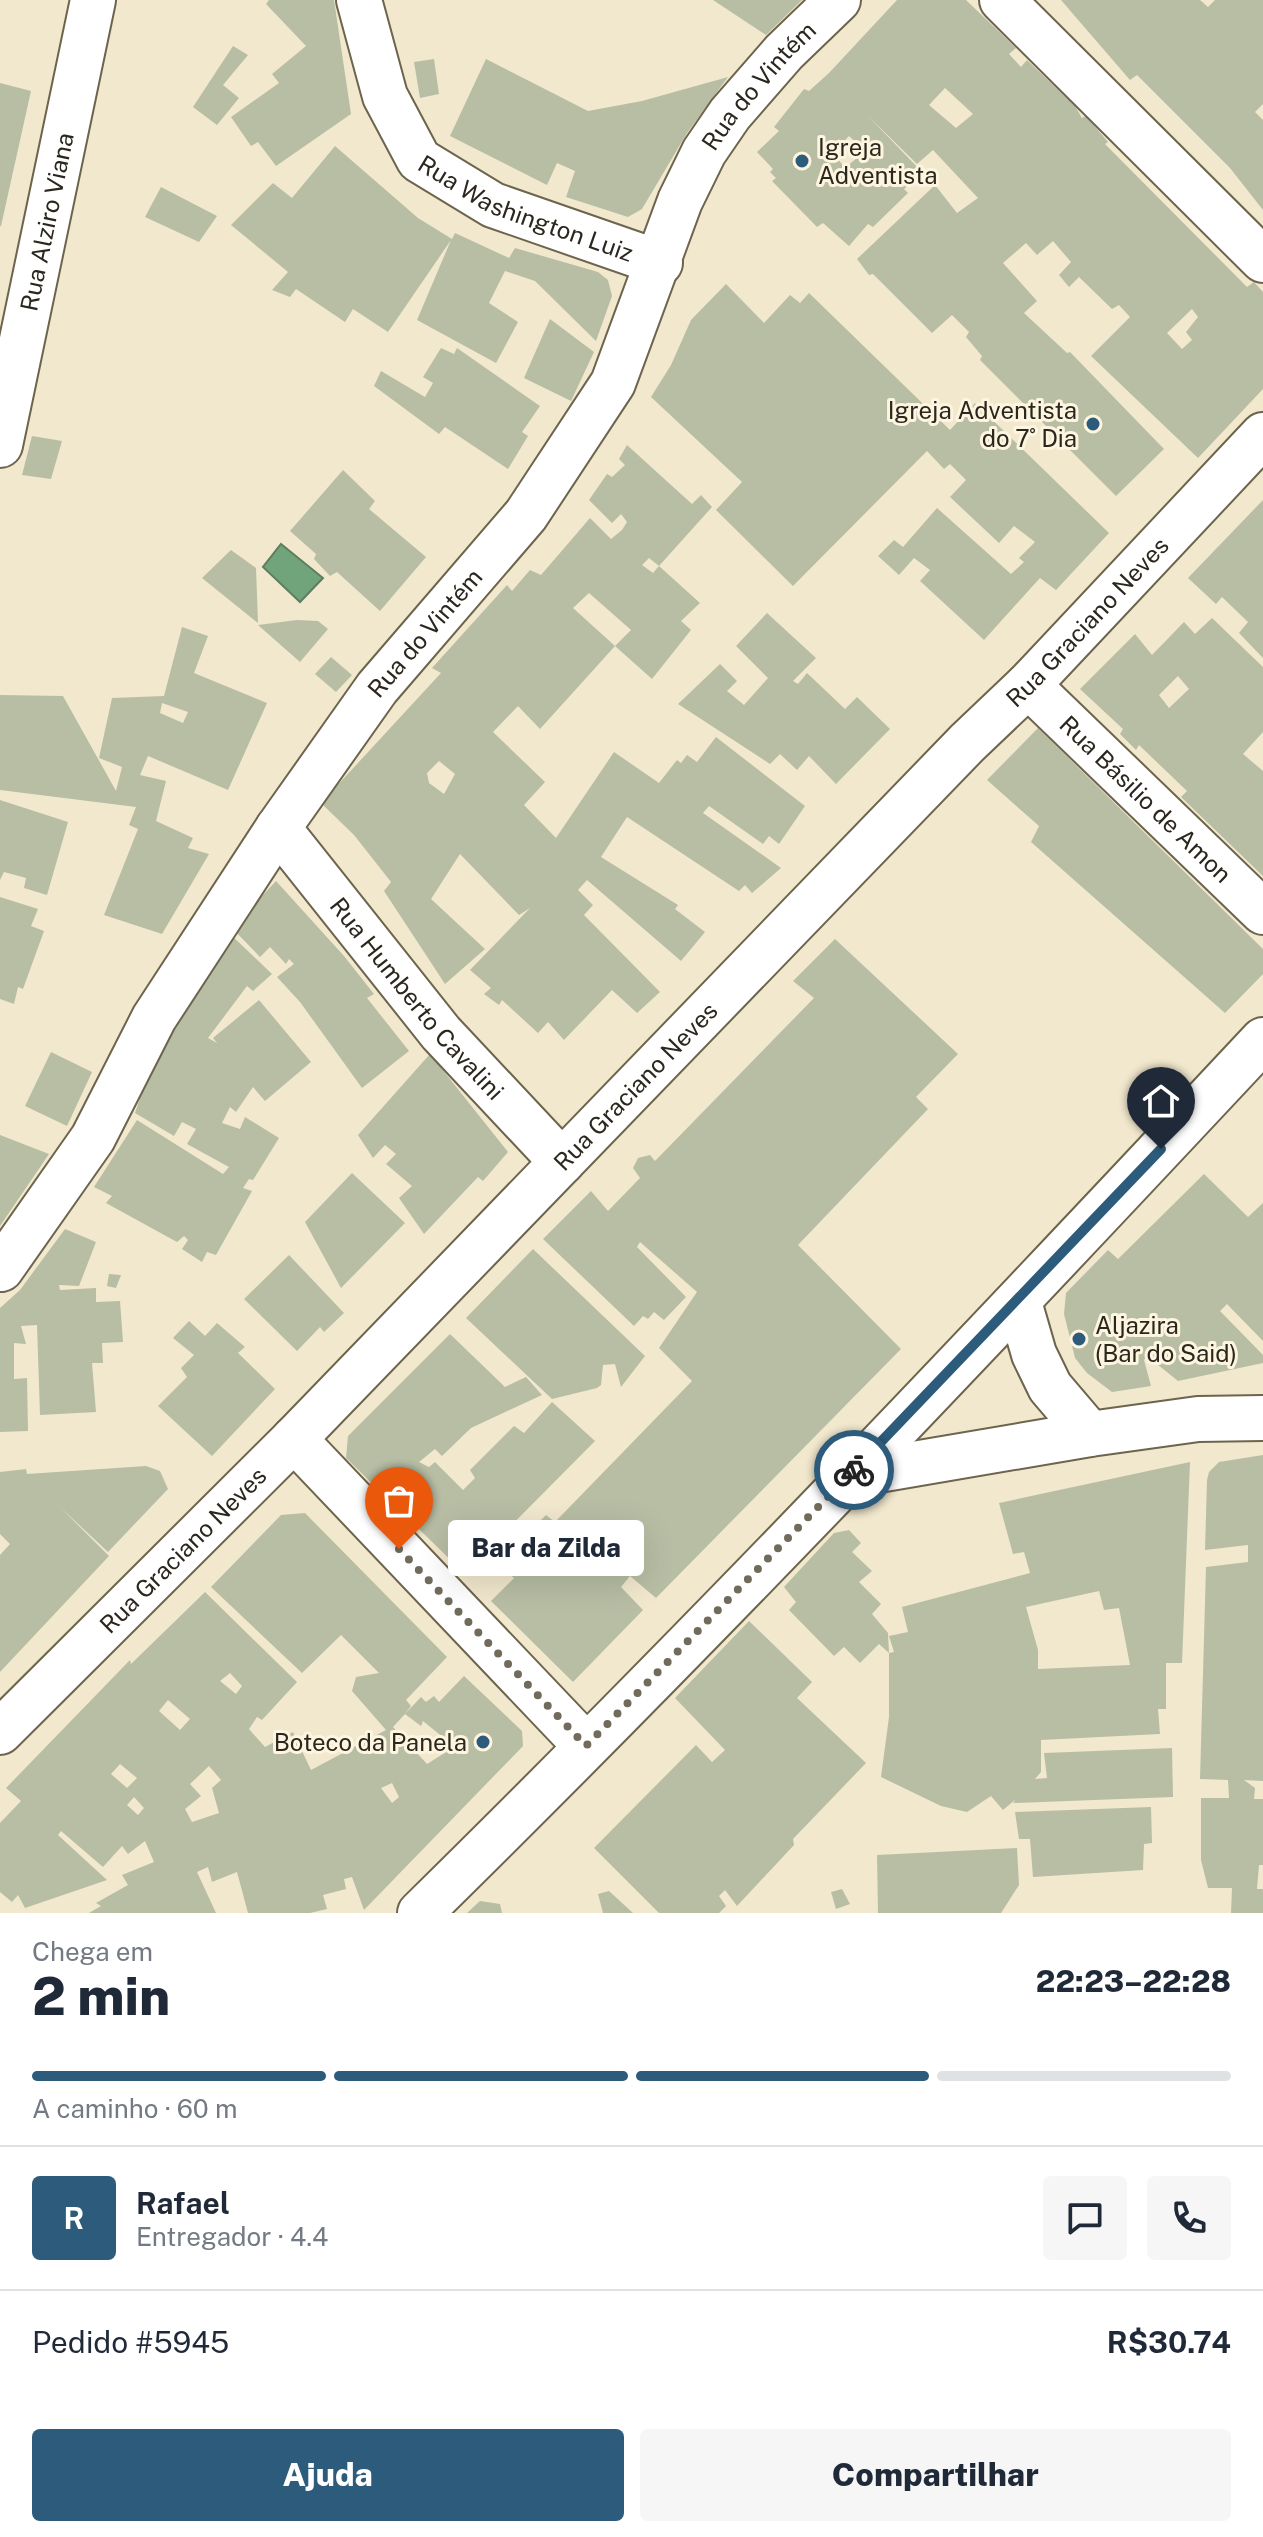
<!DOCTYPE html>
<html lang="pt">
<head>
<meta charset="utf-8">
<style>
  body { margin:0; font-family:"Public Sans",sans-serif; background:#f6f6f7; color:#1f2937; height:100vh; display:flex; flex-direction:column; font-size:30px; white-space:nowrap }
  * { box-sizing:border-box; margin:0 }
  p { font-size:26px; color:#747a83 }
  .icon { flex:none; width:44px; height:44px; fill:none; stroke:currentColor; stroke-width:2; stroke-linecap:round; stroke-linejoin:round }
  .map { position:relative; height:1913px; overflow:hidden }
  .drawer { display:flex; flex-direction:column; background:#fff; flex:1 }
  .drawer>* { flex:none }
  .pin { position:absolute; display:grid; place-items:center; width:68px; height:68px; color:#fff; margin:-82px -34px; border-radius:50% 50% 50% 0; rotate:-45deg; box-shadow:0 0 8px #0007 }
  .pin .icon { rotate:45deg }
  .courier { position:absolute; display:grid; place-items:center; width:80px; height:80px; margin:-40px; border:6px solid #2d5b7b; border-radius:50%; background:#fff; color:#222; box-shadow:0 2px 10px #0007 }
  .bubble { position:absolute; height:56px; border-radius:8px; background:#fff; box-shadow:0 8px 32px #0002; font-size:26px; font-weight:800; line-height:56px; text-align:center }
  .summary em { font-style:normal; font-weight:800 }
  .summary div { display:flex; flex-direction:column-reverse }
  .summary { display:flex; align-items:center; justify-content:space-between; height:136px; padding:0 32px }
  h1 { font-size:52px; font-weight:800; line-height:60px }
  .bar { display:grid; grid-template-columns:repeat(4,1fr); gap:12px 8px; align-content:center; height:96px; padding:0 32px }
  .bar i { height:10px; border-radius:6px; background:#e0e1e3 }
  .bar .selected { background:#2d5b7b }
  .bar p { grid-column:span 4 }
  .line { display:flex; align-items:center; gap:20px; padding:0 32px; border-top:2px solid #e0e1e3 }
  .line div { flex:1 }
  .round { display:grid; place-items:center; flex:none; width:84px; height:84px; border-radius:8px; background:#f6f6f7 }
  .button { display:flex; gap:16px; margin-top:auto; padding:16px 32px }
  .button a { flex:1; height:92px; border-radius:8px; background:#2d5b7b; color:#fff; font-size:32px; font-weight:800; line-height:92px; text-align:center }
  .button a+a { background:#f6f6f7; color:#1f2937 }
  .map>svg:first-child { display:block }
  .water { fill:#72a47b; stroke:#5d7e5f; stroke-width:2 }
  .building { fill:#b7bea4; fill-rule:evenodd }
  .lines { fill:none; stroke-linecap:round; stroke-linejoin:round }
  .minor-casing { stroke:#6d644d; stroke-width:48 }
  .minor { stroke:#fff; stroke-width:44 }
  .done { stroke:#716b5c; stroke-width:8; stroke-dasharray:0 14.4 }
  .route { stroke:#2d5b7b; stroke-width:10 }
  .poi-dot { fill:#2d5b7b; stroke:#fef5e0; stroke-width:3 }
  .labels { text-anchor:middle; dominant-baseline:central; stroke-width:6; stroke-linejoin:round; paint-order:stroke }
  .street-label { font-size:24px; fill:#2b271e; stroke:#fef5e0 }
  .poi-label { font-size:24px; fill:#2b271e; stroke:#fef5e0; text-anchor:start }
</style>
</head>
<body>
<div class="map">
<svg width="1263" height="1913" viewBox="0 0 1263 1913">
  <rect width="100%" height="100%" fill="#f2e8ce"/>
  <polygon class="water" points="281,544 323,578 300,602 263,567"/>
  <g class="building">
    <polygon points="269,0 334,0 351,114 276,166 258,142 251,146 231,117 279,83 272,74 306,46 266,4"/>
    <polygon points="713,0 802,0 766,35"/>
    <path d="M897 0H966L1016 48 1009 54 1021 67 1027 60 1075 106 1082 118 1086 116 1108 142 1105 144 1247 287 1254 282 1263 292V389L1198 458 1091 356 1130 317 1119 305 1112 309 1079 277 1069 287 1059 275 1071 262 1053 241 1037 255 1026 243 1003 263 1037 301 1024 313 1067 353 1070 352 1164 449 1116 496 980 360 982 356 966 337 969 332 952 315 932 333 873 274 869 275 857 259 935 185 957 213 978 198 933 150 917 164 868 116 923 173 904 189 908 193 873 227 868 224 849 246 823 223 817 227 772 181 776 178 770 172 773 169 757 152 779 131 774 127 804 89 809 91 829 73ZM945 88 973 114 956 128 929 105ZM849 136 865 151 845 168 833 153ZM1192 309 1198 317 1186 332 1192 340 1182 349 1167 333Z"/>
    <polygon points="1061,0 1200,0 1208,7 1215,0 1263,0 1263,104 1255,112 1263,120 1263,210 1230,168 1137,75 1130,80"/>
    <polygon points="233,46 248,55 223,85 239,98 217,125 193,107"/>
    <polygon points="434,59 439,94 420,98 414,62"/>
    <polygon points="486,59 588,111 642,101 728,77 687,133 642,209 628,217 566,197 575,171 557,163 547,185 450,136"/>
    <polygon points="0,83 31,91 1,226 0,226"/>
    <polygon points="335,146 418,218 452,239 455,233 509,258 515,248 598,272 608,280 612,296 596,341 535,281 505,271 489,303 518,322 496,363 417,320 451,240 388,332 353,309 345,322 296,289 290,297 272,290 288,272 231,225 273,183 292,198"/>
    <polygon points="161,187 217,216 199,242 145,217"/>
    <polygon points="726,284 764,323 790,295 800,303 809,293 950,430 975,403 1109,533 1056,590 1040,578 984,640 920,581 930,570 914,558 899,575 878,556 894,540 903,547 937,508 1011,574 1024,562 1019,558 1035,542 1014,526 999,543 950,497 966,480 950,464 944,469 927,451 793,586 716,510 742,482 651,397 671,365 691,320"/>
    <polygon points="550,319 594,352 571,401 524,378"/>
    <polygon points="441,348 454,354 457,348 540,406 522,432 528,436 508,469 445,427 439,434 374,386 381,371 425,397 433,383 423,377"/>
    <polygon points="32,436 62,441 51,479 22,475"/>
    <path d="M627 445 692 504 701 495 712 507 659 566 649 558 642 565 653 573 659 566 700 603 681 621 691 630 652 679 615 646 631 630 589 593 573 608 615 646 540 729 518 706 493 732 545 782 524 805 556 838 614 752 659 783 677 760 681 763 687 755 697 762 716 737 805 806 779 844 769 836 763 844 709 806 703 813 781 868 752 893 745 885 739 891 627 817 601 857 678 905 675 909 705 932 681 961 587 880 578 890 593 905 584 915 660 992 637 1013 612 990 564 1040 548 1022 538 1033 502 1000 499 1005 484 994 491 988 470 970 530 908 519 915 460 854 431 899 485 949 445 984 384 891 391 882 354 835 321 803 441 673 432 668 507 585 512 591 530 570 541 575 590 518 611 539 622 530 627 522 621 514 612 523 589 500 607 474 612 477 625 465 619 459ZM439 761 455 774 444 794 429 783 427 773Z"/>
    <polygon points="343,470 375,501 369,509 426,557 380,611 337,572 330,576 314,559 316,554 290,531"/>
    <polygon points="1263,500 1263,658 1239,633 1248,622 1222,597 1216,604 1188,578"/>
    <polygon points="231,550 256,568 258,623 202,578"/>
    <polygon points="767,613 816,658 793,681 798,684 807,673 845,709 857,697 890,729 836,784 809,756 797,770 780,754 770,764 678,704 720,664 737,681 727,691 744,705 768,678 736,646"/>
    <path d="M1212 618 1263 667V732L1243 754 1263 771V876L1181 797 1187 791 1139 745 1136 750 1120 734 1123 729 1080 689 1135 634 1152 655 1184 622 1195 634ZM1178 676 1189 689 1169 708 1159 695Z"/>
    <polygon points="297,620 318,621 328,629 300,662 258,625"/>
    <path d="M182 627 208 636 194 673 267 703 228 790 148 756 140 775 166 781 156 821 193 838 188 848 209 854 162 934 104 915 138 829 129 825 136 807 0 790V695L63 696 116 791 122 767 99 758 112 698 164 696ZM162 703 188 712 183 723 160 713Z"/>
    <polygon points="331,657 352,675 336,692 315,674"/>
    <polygon points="1038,728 1263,949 1263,974 1225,1013 1031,842 1039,826 987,780"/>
    <polygon points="0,800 68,822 47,895 24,888 26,878 4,872 0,880"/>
    <polygon points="276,881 344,956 374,994 367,998 409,1051 362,1088 300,1002 277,977 294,964 289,959 286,964 270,947 260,957 232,928"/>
    <polygon points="0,897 38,909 31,926 44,931 23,989 18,987 14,1004 0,999"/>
    <polygon points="229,933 272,974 253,991 247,986 208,1038 217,1043 213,1038 259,1000 311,1062 265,1101 253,1087 236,1112 230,1107 222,1123 240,1129 245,1117 279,1138 253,1180 249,1179 243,1188 252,1191 216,1255 207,1252 202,1262 182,1249 188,1240 184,1236 177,1242 106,1203 112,1196 94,1187 137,1120 223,1174 229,1167 187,1144 196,1129 182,1122 174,1136 135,1113 153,1059"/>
    <polygon points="835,939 958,1054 916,1097 928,1109 798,1245 901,1349 656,1598 630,1576 621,1587 643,1610 573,1682 491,1601 514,1578 497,1564 546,1515 555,1522 692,1381 659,1348 697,1292 640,1242 637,1247 686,1297 664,1320 654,1312 648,1319 643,1316 634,1326 543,1239 591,1191 608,1211 640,1178 633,1168 638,1158 650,1155 655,1161 814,998 793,981"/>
    <polygon points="51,1052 92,1072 67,1126 25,1106"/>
    <polygon points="430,1054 508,1152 483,1181 478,1177 424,1234 399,1198 412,1186 386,1164 396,1154 385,1145 373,1158 358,1135"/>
    <polygon points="0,1135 49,1154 0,1226"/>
    <polygon points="352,1173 405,1223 341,1288 305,1222"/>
    <polygon points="1204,1174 1248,1217 1263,1203 1263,1341 1227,1304 1220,1311 1263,1355 1263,1363 1178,1381 1147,1356 1144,1360 1151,1386 1112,1392 1087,1373 1075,1358 1064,1314 1066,1293 1108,1250 1118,1259"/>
    <polygon points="65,1229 96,1242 79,1286 59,1285 60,1290 96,1288 96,1302 120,1301 123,1342 102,1343 103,1363 92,1363 96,1412 40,1415 37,1325 21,1326 26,1344 14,1343 14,1379 27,1378 28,1431 0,1432 0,1308 20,1290"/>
    <polygon points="533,1249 645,1356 621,1387 615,1364 603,1365 601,1385 597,1388 552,1399 466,1318"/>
    <polygon points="289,1255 344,1313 324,1332 320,1327 297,1351 244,1299"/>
    <polygon points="109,1274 121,1275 116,1288 107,1286"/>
    <polygon points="189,1321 205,1336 217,1323 245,1347 238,1353 275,1389 212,1456 158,1406 187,1377 181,1368 194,1355 173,1338"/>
    <polygon points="450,1334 505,1387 526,1377 542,1395 471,1428 442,1456 435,1449 419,1462 429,1467 435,1462 463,1490 475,1478 470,1470 514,1426 524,1433 552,1402 595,1441 464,1573 346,1458 348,1436"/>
    <polygon points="1263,1455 1263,1781 1244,1780 1255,1788 1254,1799 1263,1799 1263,1865 1259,1865 1257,1889 1263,1889 1263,1913 1231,1913 1232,1888 1208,1888 1201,1860 1201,1798 1229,1798 1228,1780 1200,1779 1206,1567 1248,1562 1248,1545 1205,1550 1207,1480 1209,1472 1219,1462"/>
    <path d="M1190 1462 1182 1663H1166V1709H1158L1160 1734 1041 1740V1772L1035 1779 1047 1778 1044 1753 1172 1748 1173 1797 1013 1803 1016 1799 1003 1810 991 1796 967 1812 941 1806 881 1777 889 1717V1653L894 1652 889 1636 908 1632 902 1607 1030 1573 1024 1552 1013 1554 999 1503ZM1099 1591 1104 1610 1119 1608 1130 1665 1038 1669V1650L1026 1607Z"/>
    <polygon points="146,1466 160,1471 168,1489 108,1552 60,1507 109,1556 0,1672 0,1555 10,1544 0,1534 0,1472 26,1469 27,1474"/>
    <path d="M305 1513 447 1657 406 1700 411 1706 405 1714 421 1697 426 1702 434 1696 439 1702 464 1676 522 1731 523 1746 364 1910 352 1877 344 1879 346 1889 323 1895 327 1909 310 1913H248L237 1872 212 1882 208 1867 197 1872 216 1913H89L101 1906 96 1903 128 1885 122 1875 154 1862 145 1841 128 1854 122 1846 103 1867 61 1831 58 1835 107 1880 25 1908 18 1895 12 1902 0 1892V1823L21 1801 6 1788 130 1660 131 1664 205 1592 297 1682 262 1720 257 1717 249 1729 265 1747 293 1732 311 1770 386 1730 352 1691 356 1677 379 1673 341 1635 302 1673 211 1587 281 1515ZM230 1673 242 1686 236 1694 220 1681ZM168 1700 190 1719 180 1730 159 1711ZM405 1714 421 1726 423 1721 450 1743 446 1745 451 1749 427 1764 393 1727ZM120 1764 137 1778 127 1788 111 1774ZM209 1766 221 1780 212 1788 219 1813 192 1822 185 1809 201 1796 190 1784ZM392 1783 399 1797 392 1803 381 1788ZM134 1797 144 1808 138 1815 127 1805Z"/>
    <polygon points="849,1530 861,1543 852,1552 872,1571 859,1582 881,1604 872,1614 888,1633 889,1653 879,1644 860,1663 844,1647 834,1656 789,1610 796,1602 784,1587 834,1533"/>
    <polygon points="749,1621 812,1682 797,1698 866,1763 793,1839 794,1845 737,1906 725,1890 719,1896 726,1906 719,1913 659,1913 594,1848 696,1745 712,1762 725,1750 675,1698"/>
    <polygon points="1151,1807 1152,1843 1144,1844 1143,1870 1033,1877 1030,1839 1019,1839 1015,1812"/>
    <polygon points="1017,1848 1019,1885 1001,1913 878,1913 877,1855"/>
    <polygon points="842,1889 850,1904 836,1909 831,1892"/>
    <polygon points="609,1891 633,1913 603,1913 598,1894"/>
    <polygon points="480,1901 500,1904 502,1913 467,1913"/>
  </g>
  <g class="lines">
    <g class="minor-casing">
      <g id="minor">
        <path id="s1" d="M359 0 385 96 419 160 493 205 660 263"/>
        <polyline points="1002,0 1263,260"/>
        <path id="s2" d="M0 445 93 0"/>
        <path id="s3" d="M1028 685 1263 912"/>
        <path id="s4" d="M278 828 441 1033 562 1162"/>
        <path id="s5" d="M1 1269 93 1138 154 1018 278 828 377 688 526 515 613 383 680 201 704 152 730 114 784 52 838 0"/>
        <polyline points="1019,1302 1034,1354 1050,1387 1090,1434"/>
        <polyline points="294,1439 586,1746"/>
        <polyline points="849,1475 1090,1434 1198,1419 1263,1418"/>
        <path id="s6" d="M0 1732 294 1439 967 743 1028 685 1263 435"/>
        <path d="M420 1913C708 1630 987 1335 1263 1040"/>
      </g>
    </g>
    <use href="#minor" class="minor"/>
  </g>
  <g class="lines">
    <polyline class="done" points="399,1549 586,1746 854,1470"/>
    <polyline class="route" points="854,1470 1161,1149"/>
  </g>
  <g class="poi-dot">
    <circle cx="802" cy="161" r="8"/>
    <circle cx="1093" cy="424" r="8"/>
    <circle cx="1079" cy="1339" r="8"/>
    <circle cx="483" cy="1742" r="8"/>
  </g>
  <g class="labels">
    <g class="street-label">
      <text stroke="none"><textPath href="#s5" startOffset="1414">Rua do Vintém</textPath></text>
      <text stroke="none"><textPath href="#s1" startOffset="290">Rua Washington Luiz</textPath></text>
      <text stroke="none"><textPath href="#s2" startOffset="228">Rua Alziro Viana</textPath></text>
      <text stroke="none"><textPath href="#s6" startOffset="1554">Rua Graciano Neves</textPath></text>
      <text stroke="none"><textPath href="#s5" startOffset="766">Rua do Vintém</textPath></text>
      <text stroke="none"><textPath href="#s3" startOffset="164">Rua Básilio de Amon</textPath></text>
      <text stroke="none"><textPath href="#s4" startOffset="220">Rua Humberto Cavalini</textPath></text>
      <text stroke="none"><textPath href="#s6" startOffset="906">Rua Graciano Neves</textPath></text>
      <text stroke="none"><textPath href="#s6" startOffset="258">Rua Graciano Neves</textPath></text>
    </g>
    <g class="poi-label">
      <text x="818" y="147">Igreja<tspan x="818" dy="28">Adventista</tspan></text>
      <text x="1077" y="410" text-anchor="end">Igreja Adventista<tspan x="1077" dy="28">do 7˚ Dia</tspan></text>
      <text x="1095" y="1325">Aljazira<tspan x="1095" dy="28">(Bar do Said)</tspan></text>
      <text x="467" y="1742" text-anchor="end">Boteco da Panela</text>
    </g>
  </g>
</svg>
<div class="pin" style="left:399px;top:1549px;background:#ea580c"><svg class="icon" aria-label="bag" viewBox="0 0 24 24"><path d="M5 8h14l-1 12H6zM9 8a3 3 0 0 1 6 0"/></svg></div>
<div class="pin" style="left:1161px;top:1149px;background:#1f2937"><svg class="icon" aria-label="home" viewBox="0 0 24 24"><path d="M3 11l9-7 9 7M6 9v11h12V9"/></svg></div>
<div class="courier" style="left:854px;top:1470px"><svg class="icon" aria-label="bike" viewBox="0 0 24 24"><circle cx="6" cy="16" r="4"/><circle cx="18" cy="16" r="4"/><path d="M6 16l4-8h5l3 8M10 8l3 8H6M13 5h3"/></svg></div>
<div class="bubble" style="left:448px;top:1520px;width:196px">Bar da Zilda</div>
</div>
<section class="drawer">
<div class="summary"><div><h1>2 min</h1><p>Chega em</p></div><em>22:23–22:28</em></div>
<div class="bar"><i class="selected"></i><i class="selected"></i><i class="selected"></i><i></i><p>A caminho · 60 m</p></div>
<div class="line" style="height:144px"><b class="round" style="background:#2d5b7b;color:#fff">R</b><div><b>Rafael</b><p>Entregador · 4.4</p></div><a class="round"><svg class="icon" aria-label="chat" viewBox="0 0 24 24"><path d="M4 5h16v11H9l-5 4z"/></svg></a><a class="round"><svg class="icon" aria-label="phone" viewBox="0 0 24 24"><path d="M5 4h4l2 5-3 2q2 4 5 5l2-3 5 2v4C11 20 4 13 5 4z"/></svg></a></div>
<div class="line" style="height:104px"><div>Pedido #5945</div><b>R$30.74</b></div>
<div class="button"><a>Ajuda</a><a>Compartilhar</a></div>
</section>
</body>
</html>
